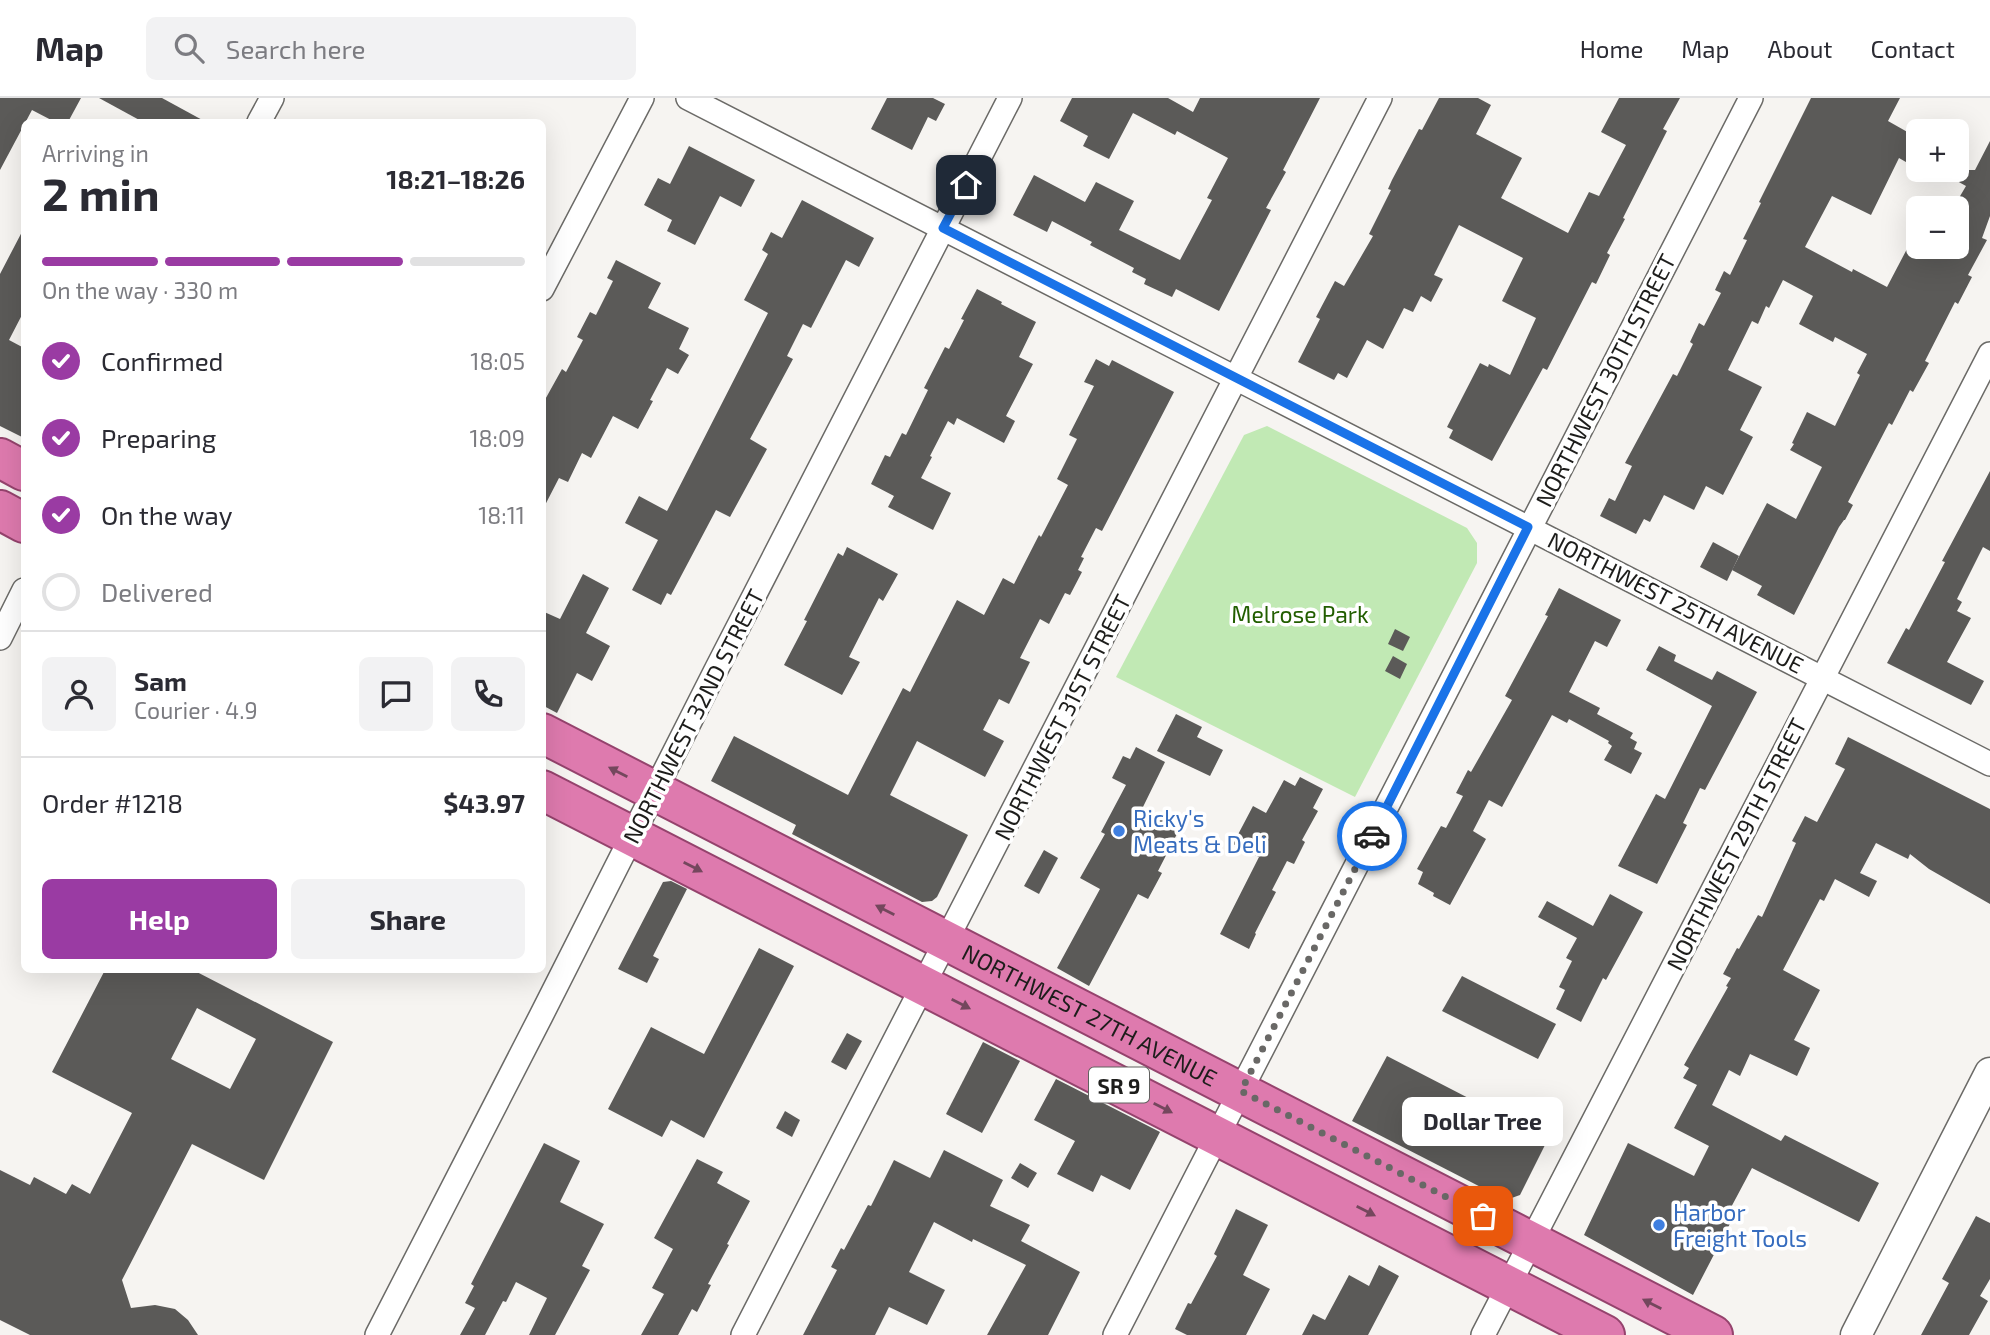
<!DOCTYPE html>
<html lang="en">
<head>
<meta charset="utf-8">
<style>
  body { margin:0; font-family:"Exo 2",sans-serif; background:#f2f2f3; color:#2b2b33; height:100vh; display:flex; flex-direction:column; font-size:26px; white-space:nowrap }
  * { box-sizing:border-box; margin:0 }
  p { font-size:23px; color:#7c7c81 }
  .icon { flex:none; width:38px; height:38px; fill:none; stroke:currentColor; stroke-width:2; stroke-linecap:round; stroke-linejoin:round }
  .map { position:relative; flex:1; overflow:hidden }
  .side { position:absolute; left:21px; top:21px; width:525px; height:854px; display:flex; flex-direction:column; background:#fff; border-radius:10px; box-shadow:0 7px 28px #0002 }
  .side>* { flex:none }
  .tools { position:absolute; left:1906px; top:21px; display:grid; gap:14px }
  .tools a { display:grid; place-items:center; width:63px; height:63px; border-radius:10px; background:#fff; box-shadow:0 7px 28px #0002; font-size:35px }
  .pin { position:absolute; display:grid; place-items:center; width:60px; height:60px; color:#fff; margin:-30px; border-radius:14px; box-shadow:0 4px 10px #0006 }
  .courier { position:absolute; display:grid; place-items:center; width:70px; height:70px; margin:-35px; border:5px solid #1a73e8; border-radius:50%; background:#fff; color:#222; box-shadow:0 2px 9px #0007 }
  .bubble { position:absolute; height:49px; border-radius:10px; background:#fff; box-shadow:0 7px 28px #0002; font-size:23px; font-weight:700; line-height:49px; text-align:center }
  .summary em { font-style:normal; font-weight:700 }
  .summary div { display:flex; flex-direction:column-reverse }
  .summary { display:flex; align-items:center; justify-content:space-between; height:119px; padding:0 21px }
  h1 { font-size:46px; font-weight:700; line-height:52px }
  .bar { display:grid; grid-template-columns:repeat(4,1fr); gap:10px 7px; align-content:center; height:84px; padding:0 21px }
  .bar i { height:9px; border-radius:5px; background:#e1e1e2 }
  .bar .active { background:#9a3ba3 }
  .bar p { grid-column:span 4 }
  .line { display:flex; align-items:center; gap:18px; padding:0 21px; border-top:2px solid #e1e1e2 }
  .line div { flex:1 }
  .round { display:grid; place-items:center; flex:none; width:74px; height:74px; border-radius:10px; background:#f2f2f3 }
  ol { padding:0 21px; list-style:none }
  li { display:flex; align-items:center; gap:21px; height:77px }
  li p { margin-inline-start:auto }
  li .icon { padding:7px; border-radius:50%; background:#9a3ba3; color:#fff; stroke-width:4 }
  li:last-child { color:#7c7c81 }
  li i { width:38px; height:38px; border:4px solid #e1e1e2; border-radius:50% }
  .action { display:flex; gap:14px; margin-top:auto; padding:14px 21px }
  .action a { flex:1; height:80px; border-radius:10px; background:#9a3ba3; color:#fff; font-size:28px; font-weight:700; line-height:80px; text-align:center }
  .action a+a { background:#f2f2f3; color:#2b2b33 }
  header { display:flex; align-items:center; gap:42px; box-sizing:border-box; height:98px; padding:0 35px; background:#fff; border-bottom:2px solid #e1e1e2 }
  header strong { font-size:33px }
  nav { display:flex; gap:38px; margin-inline-start:auto; font-size:24px }
  .search { width:490px; height:63px; background:#f2f2f3; display:flex; align-items:center; gap:18px; box-sizing:border-box; padding:0 24px; border-radius:10px; color:#7c7c81; font-size:26px }
  .map>svg:first-child { display:block }
  .green { fill:#c1e9b4 }
  .building { fill:#5b5a58; fill-rule:evenodd }
  .lines { fill:none; stroke-linecap:round; stroke-linejoin:round }
  .minor-casing { stroke:#6b6a67; stroke-width:26 }
  .tertiary-casing { stroke:#6b6a67; stroke-width:33 }
  .trunk-casing { stroke:#95436d; stroke-width:42 }
  .minor { stroke:#fff; stroke-width:23 }
  .tertiary { stroke:#fff; stroke-width:30 }
  .trunk { stroke:#de7aae; stroke-width:38 }
  .oneway { fill:#74475d }
  .done { stroke:#696866; stroke-width:7; stroke-dasharray:0 12.6 }
  .route { stroke:#1a73e8; stroke-width:9 }
  .shop-dot { fill:#3f7fe0; stroke:#fff; stroke-width:2.5 }
  .labels { text-anchor:middle; dominant-baseline:central; stroke-width:7; stroke-linejoin:round; paint-order:stroke }
  .shield { fill:#fff; stroke:#61615f; stroke-width:2 }
  .shield-label { font-size:21px; font-weight:bold; fill:#1d1d1b }
  .street-label { font-size:23px; fill:#1d1d1b; stroke:#fff }
  .park-label { font-size:23px; fill:#225e00; stroke:#fff }
  .shop-label { font-size:23px; fill:#366cbe; stroke:#fff; text-anchor:start }
</style>
</head>
<body>
<header>
<strong>Map</strong>
<div class="search"><svg class="icon" aria-label="search" viewBox="0 0 24 24"><circle cx="10" cy="10" r="6"/><path d="M15 15l6 6"/></svg>Search here</div>
<nav><a>Home</a><a>Map</a><a>About</a><a>Contact</a></nav>
</header>
<div class="map">
<svg width="1990" height="1237" viewBox="0 0 1990 1237">
  <rect width="100%" height="100%" fill="#f6f4f1"/>
  <polygon class="green" points="1267,328 1467,430 1477,445 1477,465 1355,699 1116,579 1244,337"/>
  <g class="building">
    <polygon points="0,0 81,0 68,24 55,24 32,12 0,72"/>
    <polygon points="99,0 162,0 206,24 143,24"/>
    <polygon points="887,0 933,0 945,6 936,23 928,19 912,52 871,31"/>
    <polygon points="1072,0 1168,0 1193,14 1200,0 1320,0 1283,72 1286,74 1266,110 1271,112 1219,213 1176,191 1172,199 1144,186 1146,181 1132,174 1134,170 1090,147 1092,144 1052,123 1047,134 1013,117 1034,77 1085,104 1096,84 1134,103 1119,132 1180,162 1212,102 1207,100 1228,60 1177,33 1175,37 1133,15 1109,61 1083,48 1088,38 1060,23"/>
    <polygon points="1439,0 1478,0 1491,7 1476,36 1522,60 1501,100 1568,135 1589,94 1599,98 1626,47 1601,34 1619,0 1680,0 1663,31 1667,33 1623,120 1625,121 1607,155 1610,157 1596,186 1592,184 1547,272 1543,270 1492,363 1449,340 1453,332 1447,329 1480,265 1488,269 1489,266 1510,277 1536,220 1502,203 1523,160 1459,127 1434,177 1443,181 1431,204 1421,198 1413,214 1404,210 1383,251 1367,242 1347,280 1338,275 1334,282 1298,264 1320,221 1316,219 1335,183 1344,188 1373,138 1369,136 1391,92 1388,91 1392,82 1419,31 1422,32"/>
    <polygon points="1811,0 1900,0 1888,23 1918,40 1918,71 1899,60 1871,117 1832,98 1805,149 1852,174 1853,171 1887,189 1908,149 1956,149 1956,105 1966,88 1937,72 1975,72 1990,43 1990,118 1982,140 1987,142 1968,177 1972,179 1958,206 1955,204 1925,263 1929,265 1913,294 1910,292 1892,327 1889,325 1848,404 1853,407 1845,422 1844,422 1839,429 1794,517 1757,497 1762,488 1732,472 1767,405 1796,421 1822,369 1790,352 1794,346 1792,345 1807,314 1835,328 1860,277 1857,275 1867,256 1835,239 1833,244 1799,226 1813,198 1783,182 1769,210 1766,208 1758,226 1752,223 1728,272 1762,289 1740,332 1753,339 1723,397 1706,388 1694,412 1664,397 1650,424 1644,421 1636,436 1600,418 1609,400 1615,403 1632,368 1625,365 1673,276 1677,278 1693,246 1690,244 1699,225 1704,228 1721,195 1715,192 1724,173 1730,177 1747,142 1743,141 1761,105 1759,104"/>
    <polygon points="689,48 755,82 741,109 720,98 695,147 667,133 672,122 644,107 658,80 670,86"/>
    <polygon points="802,102 874,140 859,169 846,162 811,230 803,226 787,258 793,261 750,341 767,351 730,419 716,412 671,497 667,495 661,507 632,492 658,442 625,425 639,398 667,413 768,215 744,202 768,156 762,152 771,134 782,140"/>
    <polygon points="24,130 24,213 9,242 24,250 24,340 0,328 0,176"/>
    <polygon points="616,162 661,185 648,210 689,230 679,251 689,257 678,276 667,270 650,302 653,303 638,331 613,318 591,360 582,355 568,384 559,380 542,413 542,307 562,271 566,274 583,242 577,239 590,214 596,217 613,183 607,180"/>
    <polygon points="977,191 1002,204 1001,206 1036,224 1019,259 1033,266 1006,318 1015,323 1004,345 957,320 954,327 948,323 930,358 932,359 921,380 951,395 933,432 888,409 894,398 871,386 885,357 890,359 902,335 906,337 928,292 924,290 945,249 949,251 964,222 961,221"/>
    <polygon points="1096,261 1109,268 1112,262 1174,294 1102,433 1096,430 1081,459 1084,460 1078,472 1082,474 1070,497 1065,495 1049,526 1040,521 1020,560 1030,564 1009,606 999,601 983,632 1004,643 985,679 917,643 890,697 968,737 937,799 932,803 922,804 792,736 796,727 711,683 734,638 848,697 903,590 910,594 957,502 984,517 1003,480 1014,486 1039,437 1041,439 1068,387 1057,381 1077,341 1069,337 1094,288 1084,284"/>
    <polygon points="1990,373 1990,453 1983,449 1957,501 1962,504 1957,513 1971,520 1947,564 1984,583 1971,607 1887,565 1906,530 1909,532 1945,464 1942,463"/>
    <polygon points="1713,444 1739,458 1727,483 1700,469"/>
    <polygon points="847,449 898,476 883,503 879,500 849,559 860,564 842,597 784,567 807,523 804,522 838,455 843,458"/>
    <polygon points="583,476 609,490 586,535 610,548 592,583 577,575 557,615 542,607 542,513 560,521"/>
    <polygon points="1559,490 1621,522 1607,549 1595,543 1569,594 1600,610 1597,616 1633,635 1630,640 1637,644 1634,651 1642,655 1631,676 1604,662 1612,648 1608,645 1609,643 1569,621 1567,625 1552,617 1502,709 1489,702 1473,733 1486,741 1450,807 1433,798 1434,795 1418,786 1423,774 1417,771 1441,728 1446,730 1463,698 1456,695 1468,672 1471,674 1512,602 1505,598 1548,518 1545,517"/>
    <polygon points="1395,531 1410,539 1403,553 1388,546"/>
    <polygon points="1659,548 1676,557 1674,563 1712,582 1717,573 1757,594 1705,692 1700,690 1683,725 1687,727 1657,786 1618,768 1656,696 1665,701 1712,608 1646,572"/>
    <polygon points="1393,558 1407,566 1400,581 1385,573"/>
    <polygon points="1176,616 1202,629 1197,639 1223,652 1210,678 1157,653"/>
    <polygon points="1848,639 1990,711 1990,806 1929,771 1910,756 1908,761 1876,745 1860,775 1877,783 1869,799 1835,781 1824,803 1820,801 1783,872 1820,892 1794,942 1810,950 1797,978 1750,956 1740,978 1729,972 1712,1007 1781,1043 1785,1037 1879,1085 1859,1124 1752,1070 1728,1115 1734,1118 1693,1197 1584,1137 1628,1045 1694,1078 1709,1048 1674,1030 1697,987 1683,980 1689,970 1684,967 1728,889 1726,888 1731,880 1723,876 1737,850 1739,851 1758,817 1762,819 1796,745 1792,743 1805,718 1817,724 1845,671 1835,666"/>
    <polygon points="1136,649 1165,664 1142,711 1180,730 1158,773 1162,775 1148,801 1138,796 1089,888 1057,870 1100,791 1080,780 1105,736 1101,734 1126,687 1112,680 1123,658 1130,661"/>
    <polygon points="1300,679 1323,691 1313,710 1318,713 1302,742 1305,744 1294,766 1287,763 1272,792 1276,794 1255,835 1256,836 1249,851 1220,836 1259,759 1233,746 1253,708 1266,715 1284,682 1295,688"/>
    <polygon points="1044,752 1058,760 1039,796 1024,788"/>
    <polygon points="671,783 687,791 653,858 659,861 647,885 618,871 663,784"/>
    <polygon points="1610,796 1643,814 1606,882 1603,880 1581,924 1556,911 1565,892 1559,889 1572,863 1566,860 1577,840 1538,819 1547,803 1593,828"/>
    <polygon points="759,850 794,868 704,1040 671,1022 662,1039 608,1011 651,929 704,956"/>
    <path d="M105 872H193L333 944 264 1082 192 1046 122 1182 131 1210 155 1207 175 1211 188 1222 198 1237H30L0 1222V1072L30 1087 34 1079 66 1096 72 1086 90 1096 132 1015 52 974ZM197 910 256 941 230 991 171 961Z"/>
    <polygon points="1462,878 1556,926 1538,961 1442,913"/>
    <polygon points="847,935 862,943 846,972 831,964"/>
    <polygon points="983,944 1020,963 982,1035 946,1016"/>
    <polygon points="1387,958 1548,1041 1520,1097 1506,1102 1352,1023"/>
    <polygon points="1056,981 1160,1034 1130,1092 1101,1077 1093,1094 1057,1076 1075,1043 1034,1022"/>
    <polygon points="785,1013 800,1022 792,1039 776,1030"/>
    <polygon points="544,1045 580,1063 560,1104 604,1126 582,1168 590,1172 555,1237 529,1237 547,1200 516,1184 506,1204 503,1203 485,1237 460,1237 475,1210 465,1205 474,1188 471,1186"/>
    <polygon points="944,1052 1003,1082 990,1108 1030,1127 1021,1143 1080,1174 1048,1237 987,1237 1026,1167 973,1141 972,1144 934,1124 909,1174 945,1192 927,1227 889,1209 875,1237 803,1237 837,1172 831,1169 841,1150 844,1152 868,1107 871,1108 894,1062 930,1080"/>
    <polygon points="697,1061 723,1074 717,1085 750,1103 727,1146 729,1147 708,1186 711,1187 697,1214 692,1211 678,1237 641,1237 664,1196 652,1190 673,1151 654,1140"/>
    <polygon points="1020,1065 1037,1075 1028,1090 1011,1080"/>
    <polygon points="1236,1111 1268,1127 1243,1177 1270,1191 1246,1237 1187,1237 1175,1231 1188,1205 1191,1206 1217,1158 1214,1156"/>
    <polygon points="1976,1118 1990,1125 1990,1181 1980,1198 1988,1203 1969,1237 1921,1237 1949,1185 1942,1181"/>
    <polygon points="1379,1167 1399,1178 1368,1237 1302,1237 1313,1216 1325,1222 1349,1177 1369,1188"/>
  </g>
  <g class="lines">
    <g class="minor-casing">
      <g id="minor">
        <polyline points="688,0 1990,666"/>
        <polyline points="259,24 272,0"/>
        <polyline points="542,191 642,0"/>
        <polyline points="0,540 24,492"/>
        <polyline points="377,1237 541,918 717,570 1010,0"/>
        <polyline points="743,1237 1380,0"/>
        <path d="M1115 1237C1328 825 1538 412 1751 0"/>
        <polyline points="1483,1237 1990,256"/>
      </g>
    </g>
    <g class="tertiary-casing">
      <polyline id="tertiary" points="1856,1237 1990,975"/>
    </g>
    <g class="trunk-casing">
      <g id="trunk">
        <polyline points="0,360 24,373"/>
        <polyline points="0,412 24,425"/>
        <path id="s1" d="M542 635 1713 1237"/>
        <polyline points="542,692 1605,1237"/>
      </g>
    </g>
    <use href="#minor" class="minor"/>
    <use href="#tertiary" class="tertiary"/>
    <use href="#trunk" class="trunk"/>
  </g>
  <defs><path id="oneway-solid" d="M-6-.8H1V-3.2L6.5 0L1 3.2V.8H-6Z" transform="scale(1.75)"/></defs>
  <g class="oneway">
    <use href="#oneway-solid" transform="translate(618 674) rotate(-153)"/>
    <use href="#oneway-solid" transform="translate(693 769) rotate(27)"/>
    <use href="#oneway-solid" transform="translate(885 812) rotate(-153)"/>
    <use href="#oneway-solid" transform="translate(961 906) rotate(27)"/>
    <use href="#oneway-solid" transform="translate(1163 1010) rotate(27)"/>
    <use href="#oneway-solid" transform="translate(1366 1113) rotate(27)"/>
    <use href="#oneway-solid" transform="translate(1652 1206) rotate(-153)"/>
  </g>
  <g class="lines">
    <polyline class="done" points="1372,738 1241,993 1483,1118"/>
    <polyline class="route" points="966,87 943,130 1528,429 1372,738"/>
  </g>
  <g class="shop-dot">
    <circle cx="1119" cy="733" r="7"/>
    <circle cx="1659" cy="1127" r="7"/>
  </g>
  <g class="labels">
    <rect class="shield" x="1089" y="969.5" width="60" height="35" rx="5"/>
    <g class="shield-label">
      <text x="1119" y="987">SR 9</text>
    </g>
    <g class="street-label">
      <text transform="translate(1605 282) rotate(-63)">NORTHWEST 30TH STREET</text>
      <text transform="translate(1676 504) rotate(27)">NORTHWEST 25TH AVENUE</text>
      <text transform="translate(693 618) rotate(-63)">NORTHWEST 32ND STREET</text>
      <text transform="translate(1062 619) rotate(-63)">NORTHWEST 31ST STREET</text>
      <text transform="translate(1736 746) rotate(-63)">NORTHWEST 29TH STREET</text>
      <text stroke="none"><textPath href="#s1" startOffset="616">NORTHWEST 27TH AVENUE</textPath></text>
    </g>
    <g class="park-label">
      <text x="1300" y="516">Melrose Park</text>
    </g>
    <g class="shop-label">
      <text x="1133" y="720">Ricky's<tspan x="1133" dy="26">Meats &amp; Deli</tspan></text>
      <text x="1673" y="1114">Harbor<tspan x="1673" dy="26">Freight Tools</tspan></text>
    </g>
  </g>
</svg>
<div class="tools">
<a>+</a>
<a>−</a>
</div>
<div class="pin" style="left:1483px;top:1118px;background:#ea580c"><svg class="icon" aria-label="bag" viewBox="0 0 24 24"><path d="M5 8h14l-1 12H6zM9 8a3 3 0 0 1 6 0"/></svg></div>
<div class="pin" style="left:966px;top:87px;background:#1f2937"><svg class="icon" aria-label="home" viewBox="0 0 24 24"><path d="M3 11l9-7 9 7M6 9v11h12V9"/></svg></div>
<div class="courier" style="left:1372px;top:738px"><svg class="icon" aria-label="car" viewBox="0 0 24 24"><path d="M5 17H2v-5l4-1 3-4h7l3 4 3 1v5h-3M9 17h6M6 11h13"/><circle cx="7" cy="17" r="2"/><circle cx="17" cy="17" r="2"/></svg></div>
<div class="bubble" style="left:1402px;top:999px;width:161px">Dollar Tree</div>
<section class="side">
<div class="summary"><div><h1>2 min</h1><p>Arriving in</p></div><em>18:21–18:26</em></div>
<div class="bar"><i class="active"></i><i class="active"></i><i class="active"></i><i></i><p>On the way · 330 m</p></div>
<ol>
<li><svg class="icon" aria-label="check" viewBox="0 0 24 24"><path d="M5 12l5 5 9-10"/></svg>Confirmed<p>18:05</p></li>
<li><svg class="icon" aria-label="check" viewBox="0 0 24 24"><path d="M5 12l5 5 9-10"/></svg>Preparing<p>18:09</p></li>
<li><svg class="icon" aria-label="check" viewBox="0 0 24 24"><path d="M5 12l5 5 9-10"/></svg>On the way<p>18:11</p></li>
<li><i></i>Delivered</li>
</ol>
<div class="line" style="height:126px"><a class="round"><svg class="icon" aria-label="person" viewBox="0 0 24 24"><circle cx="12" cy="8" r="4"/><path d="M4 21q1-7 8-7t8 7"/></svg></a><div><b>Sam</b><p>Courier · 4.9</p></div><a class="round"><svg class="icon" aria-label="chat" viewBox="0 0 24 24"><path d="M4 5h16v11H9l-5 4z"/></svg></a><a class="round"><svg class="icon" aria-label="phone" viewBox="0 0 24 24"><path d="M5 4h4l2 5-3 2q2 4 5 5l2-3 5 2v4C11 20 4 13 5 4z"/></svg></a></div>
<div class="line" style="height:91px"><div>Order #1218</div><b>$43.97</b></div>
<div class="action"><a>Help</a><a>Share</a></div>
</section>
</div>
</body>
</html>
